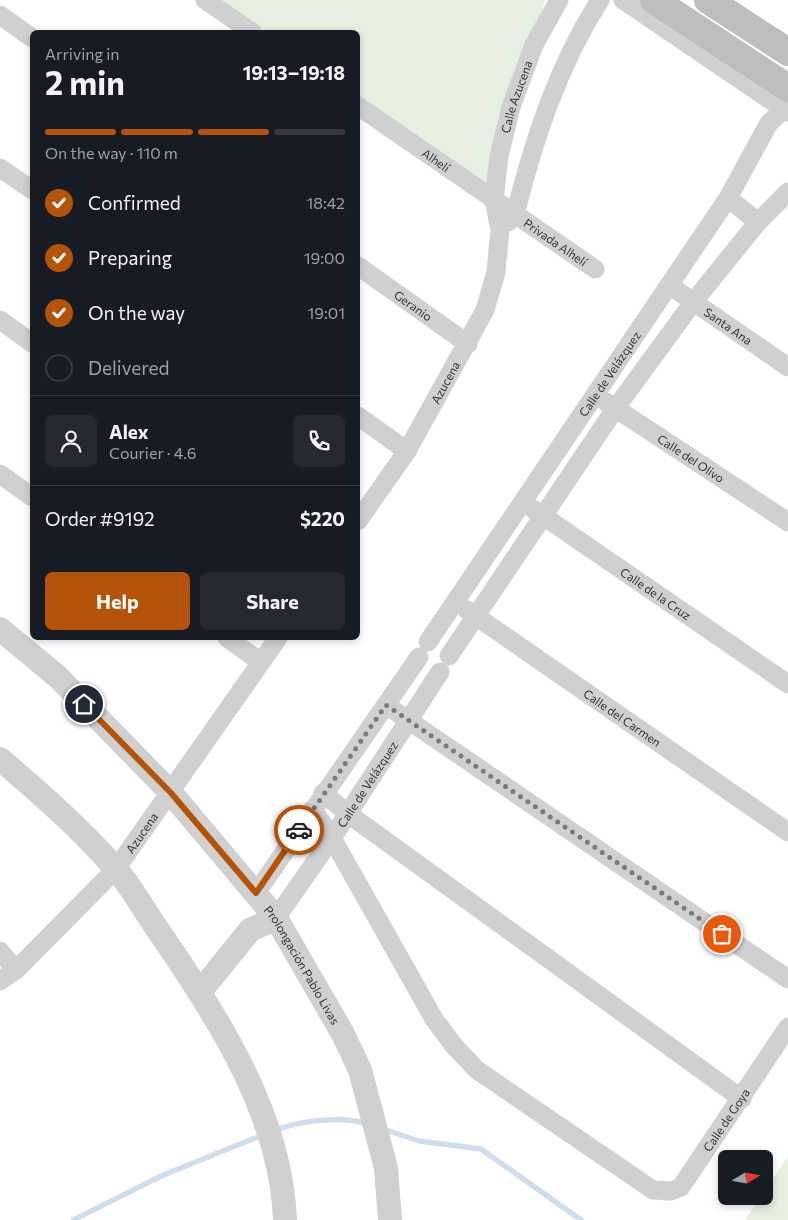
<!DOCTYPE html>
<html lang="en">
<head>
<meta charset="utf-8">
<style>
  body { margin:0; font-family:Commissioner,sans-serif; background:#242831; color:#f1f3f6; height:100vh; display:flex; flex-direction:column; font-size:19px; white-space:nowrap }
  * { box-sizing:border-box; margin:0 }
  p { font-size:16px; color:#9ea1a6 }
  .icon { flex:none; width:28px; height:28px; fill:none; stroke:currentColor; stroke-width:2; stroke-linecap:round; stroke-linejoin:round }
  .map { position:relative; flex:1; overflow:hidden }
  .details { position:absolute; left:30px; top:30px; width:330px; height:610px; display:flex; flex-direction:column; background:#171b24; border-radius:8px; box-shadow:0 2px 8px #0003 }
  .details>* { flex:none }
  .needle { width:32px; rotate:79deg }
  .buttons { position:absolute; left:718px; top:1150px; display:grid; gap:10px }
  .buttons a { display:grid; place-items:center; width:55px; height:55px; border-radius:8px; background:#171b24; box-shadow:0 2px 8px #0003; font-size:25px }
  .pin { position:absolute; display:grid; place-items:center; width:42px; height:42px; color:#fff; margin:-21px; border:2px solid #fff; border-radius:50%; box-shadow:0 1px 5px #0007 }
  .courier { position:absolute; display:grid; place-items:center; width:50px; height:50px; margin:-25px; border:4px solid #b45309; border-radius:50%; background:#fff; color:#222; box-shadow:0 1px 6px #0007 }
  .summary em { font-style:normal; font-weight:700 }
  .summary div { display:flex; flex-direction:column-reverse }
  .summary { display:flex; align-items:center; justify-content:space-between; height:85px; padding:0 15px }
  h1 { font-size:32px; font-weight:700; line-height:38px }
  .bar { display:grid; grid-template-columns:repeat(4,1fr); gap:8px 5px; align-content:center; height:60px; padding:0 15px }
  .bar i { height:6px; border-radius:4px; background:#363941 }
  .bar .current { background:#b45309 }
  .bar p { grid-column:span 4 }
  .line { display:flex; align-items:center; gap:12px; padding:0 15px; border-top:1px solid #363941 }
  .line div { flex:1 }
  .round { display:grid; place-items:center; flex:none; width:52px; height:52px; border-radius:8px; background:#242831 }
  ol { padding:0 15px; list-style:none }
  li { display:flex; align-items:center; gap:15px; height:55px }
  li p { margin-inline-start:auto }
  li .icon { padding:5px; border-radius:50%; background:#b45309; color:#fff; stroke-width:4 }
  li:last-child { color:#9ea1a6 }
  li i { width:28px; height:28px; border:2px solid #363941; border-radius:50% }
  .button { display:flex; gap:10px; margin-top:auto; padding:10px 15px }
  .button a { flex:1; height:58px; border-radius:8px; background:#b45309; color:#fff; font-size:20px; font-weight:700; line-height:58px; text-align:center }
  .button a+a { background:#242831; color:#f1f3f6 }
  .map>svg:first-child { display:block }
  .green { fill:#e7efe1 }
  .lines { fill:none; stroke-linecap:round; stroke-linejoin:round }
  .stream { stroke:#cedeee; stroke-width:5.5 }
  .minor { stroke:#d0d0d0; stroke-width:19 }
  .tertiary { stroke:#d0d0d0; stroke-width:24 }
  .secondary { stroke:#bdbdbd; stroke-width:28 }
  .done { stroke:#7a7a7a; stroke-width:5; stroke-dasharray:0 9 }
  .route { stroke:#b45309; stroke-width:6 }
  .labels { text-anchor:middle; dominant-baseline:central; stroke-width:5; stroke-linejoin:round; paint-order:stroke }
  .street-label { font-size:12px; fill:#333; stroke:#fff }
</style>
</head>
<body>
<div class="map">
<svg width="788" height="1220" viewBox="0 0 788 1220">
  <rect width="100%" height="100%" fill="#fff"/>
  <g class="green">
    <polygon points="209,0 545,0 493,194 358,101 358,32 257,32"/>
    <polygon points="788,1156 788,1220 745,1220 761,1196 764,1196 764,1192"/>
  </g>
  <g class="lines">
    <g class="stream">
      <polyline points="383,1129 419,1141 481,1149 581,1220"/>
      <path d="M273 1131C299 1121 341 1115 367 1124"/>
      <polyline points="73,1220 161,1176 265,1134"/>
    </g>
    <g class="minor">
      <polyline points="205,0 252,32"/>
      <polyline points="623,0 788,112"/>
      <polyline points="0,15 32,38"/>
      <path id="s1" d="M358 106 595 269"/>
      <polyline points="0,168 32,190"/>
      <polyline points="728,198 758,222"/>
      <path d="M508 222 515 215C534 139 558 66 600 0"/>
      <path id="s2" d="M358 266 468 344"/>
      <path id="s3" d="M669 285 788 367"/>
      <polyline points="0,320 32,343"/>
      <path id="s4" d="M606 402 788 522"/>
      <polyline points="358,416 407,451"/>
      <polyline points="0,474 32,497"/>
      <path id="s5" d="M533 509 788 684"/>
      <path id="s6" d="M358 521 407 451 485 310 496 272 500 230 494 200 499 156 511 107 534 45 559 0"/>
      <path id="s7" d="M467 610 788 832"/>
      <polyline points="227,638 261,662"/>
      <path id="s8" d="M428 642 728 198 769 123 788 106"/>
      <polyline points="449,656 615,409 694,301 758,222 788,192"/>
      <polyline points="386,705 788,979"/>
      <polyline points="323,793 347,813 742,1099"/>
      <path id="s9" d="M313 809 332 838 434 1019 455 1047 477 1070 653 1190 671 1191 681 1187 788 1027"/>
      <polyline points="256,893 419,657"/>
      <path id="s10" d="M276 918 332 838 440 672"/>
      <polyline points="0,951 16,970"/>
      <path id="s11" d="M0 981 16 970 116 869 278 638"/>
    </g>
    <g class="tertiary">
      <path id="s12" d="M0 629 58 677 171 793 276 918 343 1034 360 1070 386 1168 390 1220"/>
      <path d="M0 759C40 793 80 828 115 868 132 887 145 912 160 933 218 1018 281 1114 285 1220"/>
      <polyline points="200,992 250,930 276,918"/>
    </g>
    <g class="secondary">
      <polyline points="654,0 788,88"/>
      <polyline points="708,0 788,52"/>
    </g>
  </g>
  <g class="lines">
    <polyline class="done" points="299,830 386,705 722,934"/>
    <polyline class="route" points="84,704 171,793 256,893 299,830"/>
  </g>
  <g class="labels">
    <g class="street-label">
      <text stroke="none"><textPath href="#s6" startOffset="465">Calle Azucena</textPath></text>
      <text stroke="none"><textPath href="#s1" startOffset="95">Alhelí</textPath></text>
      <text stroke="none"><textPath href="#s1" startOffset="240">Privada Alhelí</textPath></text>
      <text stroke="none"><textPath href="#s2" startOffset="68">Geranio</textPath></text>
      <text stroke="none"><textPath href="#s3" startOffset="72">Santa Ana</textPath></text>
      <text stroke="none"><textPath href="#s8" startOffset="324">Calle de Velázquez</textPath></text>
      <text stroke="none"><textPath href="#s6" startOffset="164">Azucena</textPath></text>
      <text stroke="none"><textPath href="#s4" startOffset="102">Calle del Olivo</textPath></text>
      <text stroke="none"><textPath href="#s5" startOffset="149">Calle de la Cruz</textPath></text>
      <text stroke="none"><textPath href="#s7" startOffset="189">Calle del Carmen</textPath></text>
      <text stroke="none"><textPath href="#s10" startOffset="162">Calle de Velázquez</textPath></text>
      <text stroke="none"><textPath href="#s11" startOffset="206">Azucena</textPath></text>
      <text stroke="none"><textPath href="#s12" startOffset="454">Prolongación Pablo Livas</textPath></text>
      <text stroke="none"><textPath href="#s9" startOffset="632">Calle de Goya</textPath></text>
    </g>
  </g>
</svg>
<div class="buttons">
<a><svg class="needle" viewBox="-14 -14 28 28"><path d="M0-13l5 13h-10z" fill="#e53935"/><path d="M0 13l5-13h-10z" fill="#9ea1a6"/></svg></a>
</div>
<div class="pin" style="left:722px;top:934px;background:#ea580c"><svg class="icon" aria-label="bag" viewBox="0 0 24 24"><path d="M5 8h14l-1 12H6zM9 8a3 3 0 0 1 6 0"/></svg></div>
<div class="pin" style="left:84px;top:704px;background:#1f2937"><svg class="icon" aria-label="home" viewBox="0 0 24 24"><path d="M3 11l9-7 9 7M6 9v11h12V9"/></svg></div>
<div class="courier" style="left:299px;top:830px"><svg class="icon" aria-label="car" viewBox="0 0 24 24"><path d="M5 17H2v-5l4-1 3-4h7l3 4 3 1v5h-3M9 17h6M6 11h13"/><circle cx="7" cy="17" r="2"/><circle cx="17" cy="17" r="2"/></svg></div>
<section class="details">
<div class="summary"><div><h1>2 min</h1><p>Arriving in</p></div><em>19:13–19:18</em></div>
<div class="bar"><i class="current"></i><i class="current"></i><i class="current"></i><i></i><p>On the way · 110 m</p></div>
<ol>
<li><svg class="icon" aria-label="check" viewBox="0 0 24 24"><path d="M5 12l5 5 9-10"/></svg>Confirmed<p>18:42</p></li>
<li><svg class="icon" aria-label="check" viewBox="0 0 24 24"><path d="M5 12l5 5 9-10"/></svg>Preparing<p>19:00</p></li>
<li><svg class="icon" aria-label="check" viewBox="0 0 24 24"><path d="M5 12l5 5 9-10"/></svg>On the way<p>19:01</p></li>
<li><i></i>Delivered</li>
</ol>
<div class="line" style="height:90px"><a class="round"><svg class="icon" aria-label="person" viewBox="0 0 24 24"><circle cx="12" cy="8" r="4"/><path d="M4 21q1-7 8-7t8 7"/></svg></a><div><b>Alex</b><p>Courier · 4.6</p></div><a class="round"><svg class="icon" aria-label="phone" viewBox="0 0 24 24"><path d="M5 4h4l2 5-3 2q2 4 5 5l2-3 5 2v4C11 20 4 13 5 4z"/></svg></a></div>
<div class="line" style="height:65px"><div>Order #9192</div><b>$220</b></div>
<div class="button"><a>Help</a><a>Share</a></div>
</section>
</div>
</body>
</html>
